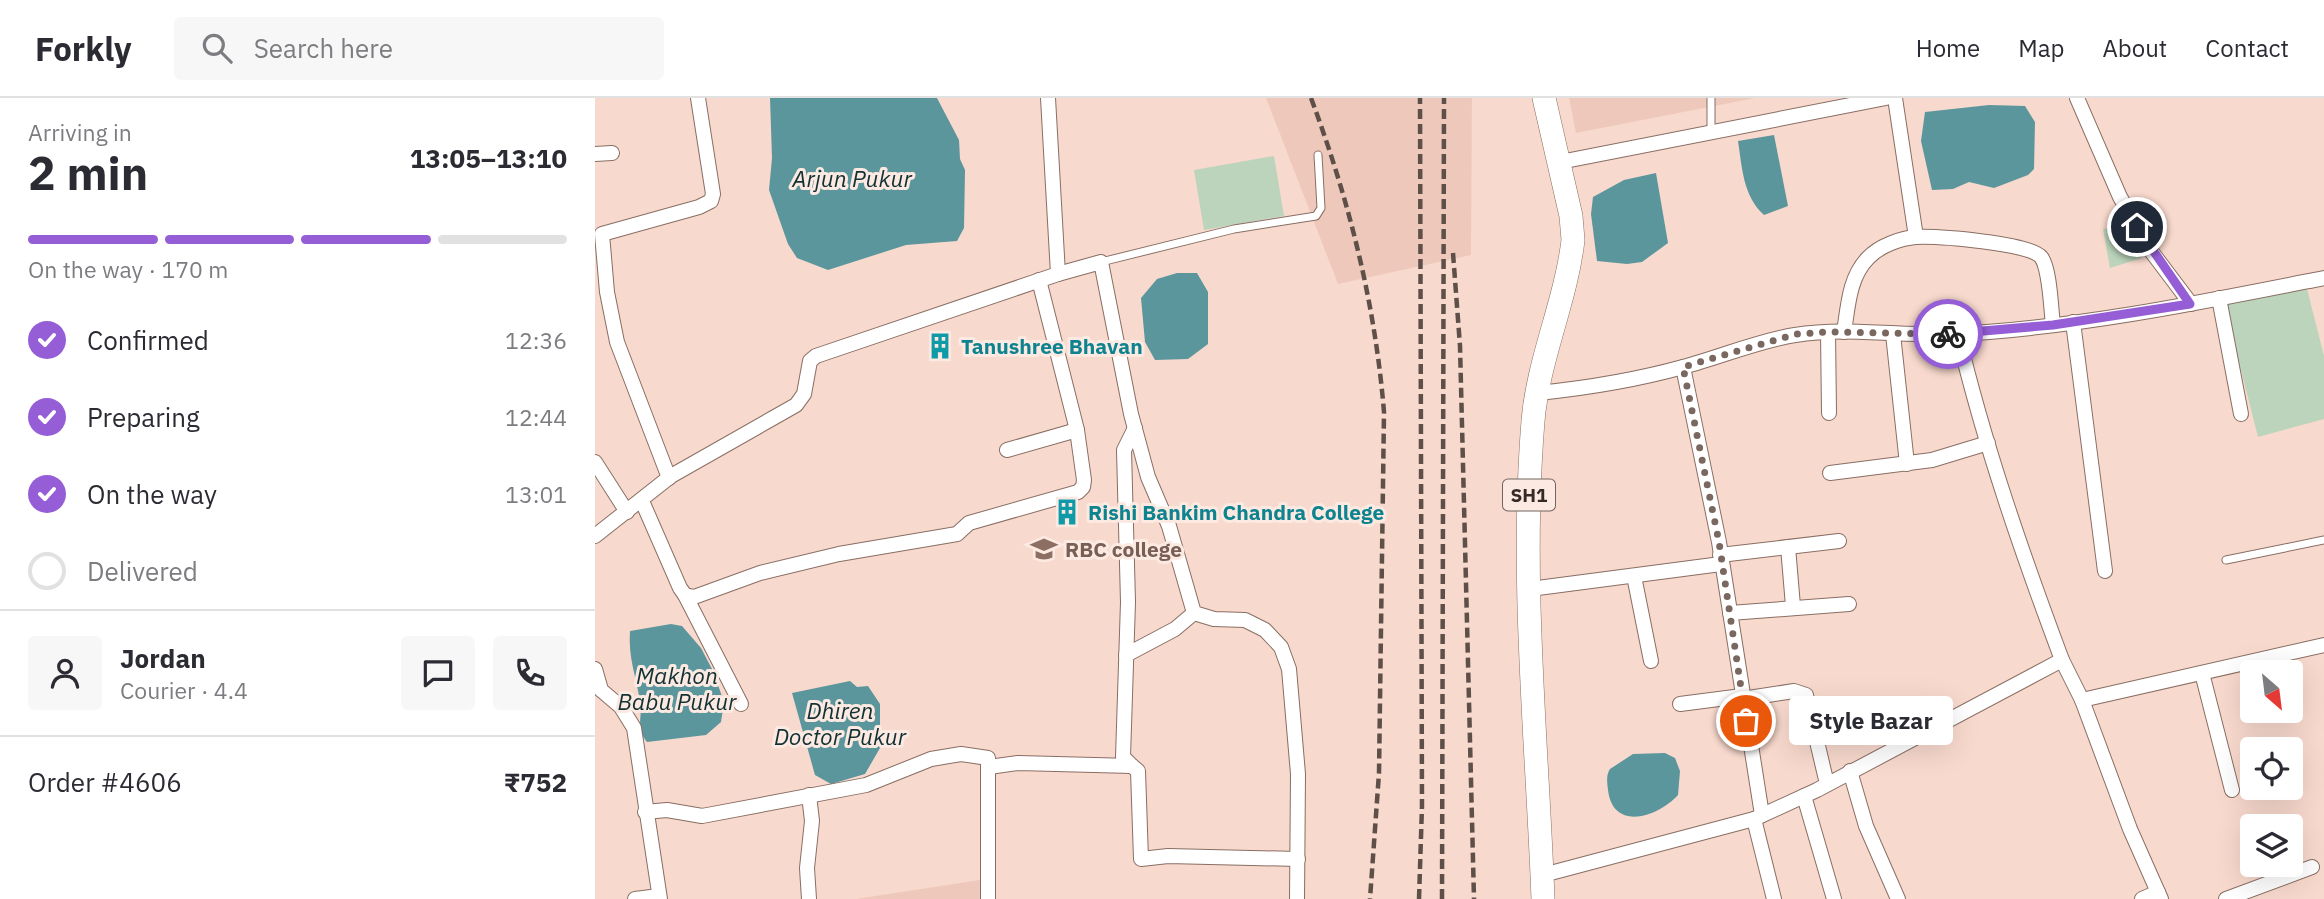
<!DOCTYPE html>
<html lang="en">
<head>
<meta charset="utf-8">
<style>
  body { margin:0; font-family:"IBM Plex Sans",sans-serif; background:#f7f7f7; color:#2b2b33; height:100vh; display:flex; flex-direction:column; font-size:26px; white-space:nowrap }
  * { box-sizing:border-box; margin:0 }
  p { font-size:23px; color:#7c7c81 }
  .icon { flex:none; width:38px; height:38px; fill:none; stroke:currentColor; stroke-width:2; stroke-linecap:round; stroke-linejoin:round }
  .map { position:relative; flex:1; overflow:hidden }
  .drawer { display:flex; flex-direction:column; background:#fff; width:595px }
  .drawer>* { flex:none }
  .needle { width:46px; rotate:152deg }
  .controls { position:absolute; left:1645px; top:562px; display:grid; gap:14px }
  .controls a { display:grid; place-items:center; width:63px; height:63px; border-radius:7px; background:#fff; box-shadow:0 7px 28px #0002; font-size:35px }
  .pin { position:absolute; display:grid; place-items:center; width:60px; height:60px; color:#fff; margin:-30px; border:4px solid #fff; border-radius:50%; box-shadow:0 2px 7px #0007 }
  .courier { position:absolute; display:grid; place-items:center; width:70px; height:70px; margin:-35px; border:5px solid #965ed6; border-radius:50%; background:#fff; color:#222; box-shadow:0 2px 9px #0007 }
  .bubble { position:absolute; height:49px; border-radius:7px; background:#fff; box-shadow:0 7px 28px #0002; font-size:23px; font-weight:700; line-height:49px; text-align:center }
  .headline em { font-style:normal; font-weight:700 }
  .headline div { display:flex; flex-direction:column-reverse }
  .headline { display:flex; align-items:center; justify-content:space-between; height:119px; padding:0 28px }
  h1 { font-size:46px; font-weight:700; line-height:52px }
  .bar { display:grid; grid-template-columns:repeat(4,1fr); gap:10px 7px; align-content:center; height:84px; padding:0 28px }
  .bar i { height:9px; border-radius:5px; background:#e1e1e2 }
  .bar .current { background:#965ed6 }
  .bar p { grid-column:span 4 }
  .line { display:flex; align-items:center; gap:18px; padding:0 28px; border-top:2px solid #e1e1e2 }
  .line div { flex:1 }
  .round { display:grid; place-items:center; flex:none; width:74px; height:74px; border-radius:7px; background:#f7f7f7 }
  ol { padding:0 28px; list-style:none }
  li { display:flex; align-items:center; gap:21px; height:77px }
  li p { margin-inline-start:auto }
  li .icon { padding:7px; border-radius:50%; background:#965ed6; color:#fff; stroke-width:4 }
  li:last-child { color:#7c7c81 }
  li i { width:38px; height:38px; border:4px solid #e1e1e2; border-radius:50% }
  header { display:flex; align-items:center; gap:42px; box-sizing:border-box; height:98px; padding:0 35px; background:#fff; border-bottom:2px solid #e1e1e2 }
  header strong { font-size:33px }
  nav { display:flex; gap:38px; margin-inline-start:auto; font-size:24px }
  .search { width:490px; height:63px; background:#f7f7f7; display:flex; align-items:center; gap:18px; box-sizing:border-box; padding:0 24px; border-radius:7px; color:#7c7c81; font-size:26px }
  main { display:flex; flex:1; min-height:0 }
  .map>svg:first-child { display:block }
  .built { fill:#eec9bb }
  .green { fill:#bbd4bb }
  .water { fill:#5b969d }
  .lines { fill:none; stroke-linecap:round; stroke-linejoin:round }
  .service-casing { stroke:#896e63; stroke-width:9 }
  .minor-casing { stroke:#896e63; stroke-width:16 }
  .primary-casing { stroke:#896e63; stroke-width:24 }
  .service { stroke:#fff; stroke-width:7 }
  .minor { stroke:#fff; stroke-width:14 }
  .primary { stroke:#fff; stroke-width:23 }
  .rail { stroke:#5e4f48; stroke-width:4.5; stroke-dasharray:10 5; stroke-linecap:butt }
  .done { stroke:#796760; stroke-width:7; stroke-dasharray:0 12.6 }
  .route { stroke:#965ed6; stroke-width:9 }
  .labels { text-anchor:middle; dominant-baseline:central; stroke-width:6; stroke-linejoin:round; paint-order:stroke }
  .shield { fill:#fceae2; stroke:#71645e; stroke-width:2 }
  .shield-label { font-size:19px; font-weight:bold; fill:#352a25 }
  .culture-label { font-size:21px; font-weight:bold; fill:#0d838f; stroke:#fceae2; text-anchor:start }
  .education-label { font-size:21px; font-weight:bold; fill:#785e54; stroke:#fceae2; text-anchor:start }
  .water-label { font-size:23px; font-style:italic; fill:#123134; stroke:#fceae2 }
</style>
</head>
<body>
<header>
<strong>Forkly</strong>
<div class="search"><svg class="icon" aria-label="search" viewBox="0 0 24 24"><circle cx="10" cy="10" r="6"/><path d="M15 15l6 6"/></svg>Search here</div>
<nav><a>Home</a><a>Map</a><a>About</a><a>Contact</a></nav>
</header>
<main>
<section class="drawer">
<div class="headline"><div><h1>2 min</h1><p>Arriving in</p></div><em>13:05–13:10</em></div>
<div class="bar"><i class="current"></i><i class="current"></i><i class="current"></i><i></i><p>On the way · 170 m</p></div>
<ol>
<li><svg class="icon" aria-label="check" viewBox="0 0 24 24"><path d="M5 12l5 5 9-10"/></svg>Confirmed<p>12:36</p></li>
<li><svg class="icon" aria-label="check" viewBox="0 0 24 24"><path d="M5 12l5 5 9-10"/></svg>Preparing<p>12:44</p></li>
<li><svg class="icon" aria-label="check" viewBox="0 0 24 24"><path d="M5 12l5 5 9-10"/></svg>On the way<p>13:01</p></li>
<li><i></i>Delivered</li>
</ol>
<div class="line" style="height:126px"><a class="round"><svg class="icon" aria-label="person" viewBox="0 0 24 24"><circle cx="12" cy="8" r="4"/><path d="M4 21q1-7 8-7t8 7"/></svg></a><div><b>Jordan</b><p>Courier · 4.4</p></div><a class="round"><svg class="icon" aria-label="chat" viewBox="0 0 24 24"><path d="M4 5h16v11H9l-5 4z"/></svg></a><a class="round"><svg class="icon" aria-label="phone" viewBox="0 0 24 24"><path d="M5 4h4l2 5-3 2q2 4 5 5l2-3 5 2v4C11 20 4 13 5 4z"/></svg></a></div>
<div class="line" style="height:91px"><div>Order #4606</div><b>₹752</b></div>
</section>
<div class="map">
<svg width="1729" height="801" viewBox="0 0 1729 801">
  <rect width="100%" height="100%" fill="#f8d9cd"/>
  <g class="built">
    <polygon points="671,0 877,0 876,157 743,186"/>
    <polygon points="974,0 1160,0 981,35"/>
    <polygon points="391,781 391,801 261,801"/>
  </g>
  <g class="green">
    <polygon points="679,58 689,118 609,132 599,72"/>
    <polygon points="1530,129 1547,160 1515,170 1508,131"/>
    <polygon points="1711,187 1729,258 1729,321 1663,339 1629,205"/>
  </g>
  <g class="water">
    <polygon points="175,0 342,0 364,42 365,61 370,72 369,130 362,143 311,147 233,172 202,160 193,146 174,92 177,60"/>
    <polygon points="1394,7 1430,8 1440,24 1439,71 1433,77 1399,90 1374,84 1358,91 1337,92 1326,43 1330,14"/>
    <path d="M1179 37 1193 108 1169 117C1148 98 1147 69 1143 43Z"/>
    <polygon points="1061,75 1073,145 1047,164 1032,166 1002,163 996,116 998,99 1029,82"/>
    <polygon points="582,175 602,175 613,194 613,246 593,261 560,262 550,244 546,200 562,181"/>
    <path d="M76 526 87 528 106 550 118 573 129 604 126 624 111 637 52 644C40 629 48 620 45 603 41 578 33 559 35 533Z"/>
    <polygon points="255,583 262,589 273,588 285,606 285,650 270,676 236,686 220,677 197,595"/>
    <path d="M1070 655 1080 660 1085 673 1083 697C1063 719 1018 734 1013 692 1012 684 1011 677 1015 671L1038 656Z"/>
  </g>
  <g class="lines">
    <g class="service-casing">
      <g id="service">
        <polyline points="1116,0 1116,36"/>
        <polyline points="506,164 639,131 721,118 726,110 723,57"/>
        <polyline points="1631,462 1729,442"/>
      </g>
    </g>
    <g class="minor-casing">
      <g id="minor">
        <polyline points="1300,0 1321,139"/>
        <polyline points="1482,0 1525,99 1556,153 1596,206"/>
        <polyline points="0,56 17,55"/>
        <polyline points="965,64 1291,0"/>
        <polyline points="463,176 506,164 536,316 553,379 574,428 599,515 619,521 650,522 670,532 686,549 694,571 703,676 702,801"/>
        <polyline points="1624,200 1646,316"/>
        <polyline points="1478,224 1510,473"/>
        <polyline points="1233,234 1234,315"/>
        <path d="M1249 234C1253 209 1254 179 1273 160 1284 148 1306 140 1321 139 1342 138 1435 145 1446 159 1455 170 1456 212 1458 227"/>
        <polyline points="1298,236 1312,366"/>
        <path d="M1363 236C1389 346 1427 455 1467 562"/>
        <polyline points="1088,269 1124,444 1167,717"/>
        <path d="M943 295C992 290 1041 282 1088 269 1126 259 1162 243 1200 237 1253 228 1310 239 1364 236 1487 229 1608 204 1729 180"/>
        <polyline points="412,352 482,332"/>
        <polyline points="0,364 32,414"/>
        <polyline points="1235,375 1337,362 1393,345"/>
        <polyline points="74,380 22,244 12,194 7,136 104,109 116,103 118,96 103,0"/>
        <polyline points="47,403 85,490 90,497 99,499 165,475 244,456 362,436 374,425 483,394 488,389 489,382 482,332 444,182"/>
        <polyline points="0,438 76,378 201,307 209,296 215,263 221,258 463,176 453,0"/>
        <polyline points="1193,449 1198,508"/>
        <polyline points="1125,457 1244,443"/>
        <polyline points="1039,478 1056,563"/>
        <polyline points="935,491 1126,466"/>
        <polyline points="90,497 146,606"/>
        <polyline points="1135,515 1254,506"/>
        <polyline points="531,557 580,531 599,515"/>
        <polyline points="0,571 6,592 26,609 39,630 65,801"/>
        <polyline points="1607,575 1637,692"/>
        <polyline points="1147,601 1199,593 1211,597 1232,686"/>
        <polyline points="1487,602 1535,731 1566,801"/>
        <polyline points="1085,606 1147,598"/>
        <polyline points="537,668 543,673 546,761 573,758 703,761"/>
        <polyline points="394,669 423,665 537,668 528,659 533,504 529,352 540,330"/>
        <polyline points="1255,673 1271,728 1303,801"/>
        <polyline points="214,697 217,723 212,770 214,801"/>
        <polyline points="1209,698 1239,801"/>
        <polyline points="50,714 72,712 107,718 271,687 336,661 366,656 393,660 393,801"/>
        <polyline points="1159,721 1179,801"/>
        <polyline points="948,777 1159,721 1222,692 1467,562 1487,602 1729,547"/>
        <polyline points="40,801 64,798"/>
        <polyline points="1547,801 1563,794"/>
        <polyline points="1631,801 1717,769"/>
      </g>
    </g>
    <g class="primary-casing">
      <path id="primary" d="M948 801C942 642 925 482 938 323 943 262 971 203 978 142L976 118 949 0"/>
    </g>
    <use href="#service" class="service"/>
    <use href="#minor" class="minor"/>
    <use href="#primary" class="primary"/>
    <g class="rail">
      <path d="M716 0C754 102 780 205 789 314L784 675 775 801"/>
      <polyline points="858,155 865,248 879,801"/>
      <polyline points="824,801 827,708 825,0"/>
      <polyline points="847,801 849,0"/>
    </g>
  </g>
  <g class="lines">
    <polyline class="done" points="1151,623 1124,444 1088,269 1201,236 1233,234 1353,236"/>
    <polyline class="route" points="1353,236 1458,227 1595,206 1542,129"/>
  </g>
  <defs>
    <g id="building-bare" transform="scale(2.1)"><path d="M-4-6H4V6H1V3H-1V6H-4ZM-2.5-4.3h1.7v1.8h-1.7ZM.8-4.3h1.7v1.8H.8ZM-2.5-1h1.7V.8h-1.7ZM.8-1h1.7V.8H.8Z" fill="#0f9aa8" stroke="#fceae2" stroke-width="2.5" paint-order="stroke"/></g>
    <g id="university-bare" transform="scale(2.1)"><path d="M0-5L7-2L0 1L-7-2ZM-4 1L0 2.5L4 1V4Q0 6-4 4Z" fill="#8d6e63" stroke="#fceae2" stroke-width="2.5" paint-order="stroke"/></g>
  </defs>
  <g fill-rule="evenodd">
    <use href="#building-bare" x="345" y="248"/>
    <use href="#building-bare" x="472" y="414"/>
    <use href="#university-bare" x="449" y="451"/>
  </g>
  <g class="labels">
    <rect class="shield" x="908" y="381.5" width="52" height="31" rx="5"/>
    <g class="shield-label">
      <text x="934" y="397">SH1</text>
    </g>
    <g class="culture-label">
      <text x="366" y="248">Tanushree Bhavan</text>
      <text x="493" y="414">Rishi Bankim Chandra College</text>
    </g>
    <g class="education-label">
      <text x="470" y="451">RBC college</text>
    </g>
    <g class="water-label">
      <text x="257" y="80">Arjun Pukur</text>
      <text x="82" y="577">Makhon<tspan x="82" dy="26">Babu Pukur</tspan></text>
      <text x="245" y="612">Dhiren<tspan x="245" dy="26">Doctor Pukur</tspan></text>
    </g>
  </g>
</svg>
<div class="controls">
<a><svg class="needle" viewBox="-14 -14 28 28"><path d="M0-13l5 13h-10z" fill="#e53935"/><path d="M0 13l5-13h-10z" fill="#7c7c81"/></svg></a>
<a><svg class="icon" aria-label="locate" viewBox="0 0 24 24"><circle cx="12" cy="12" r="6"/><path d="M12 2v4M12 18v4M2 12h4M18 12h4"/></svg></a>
<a><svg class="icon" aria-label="layers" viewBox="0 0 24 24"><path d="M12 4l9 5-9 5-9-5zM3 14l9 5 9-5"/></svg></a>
</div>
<div class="pin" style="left:1151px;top:623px;background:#ea580c"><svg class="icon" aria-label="bag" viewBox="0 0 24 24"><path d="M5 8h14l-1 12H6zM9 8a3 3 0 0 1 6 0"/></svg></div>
<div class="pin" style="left:1542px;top:129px;background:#1f2937"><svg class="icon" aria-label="home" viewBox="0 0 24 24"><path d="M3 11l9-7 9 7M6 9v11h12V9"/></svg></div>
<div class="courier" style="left:1353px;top:236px"><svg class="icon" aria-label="bike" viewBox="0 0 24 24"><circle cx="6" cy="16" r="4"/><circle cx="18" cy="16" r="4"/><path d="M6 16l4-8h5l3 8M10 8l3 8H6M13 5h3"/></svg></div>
<div class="bubble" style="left:1194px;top:598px;width:164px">Style Bazar</div>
</div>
</main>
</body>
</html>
